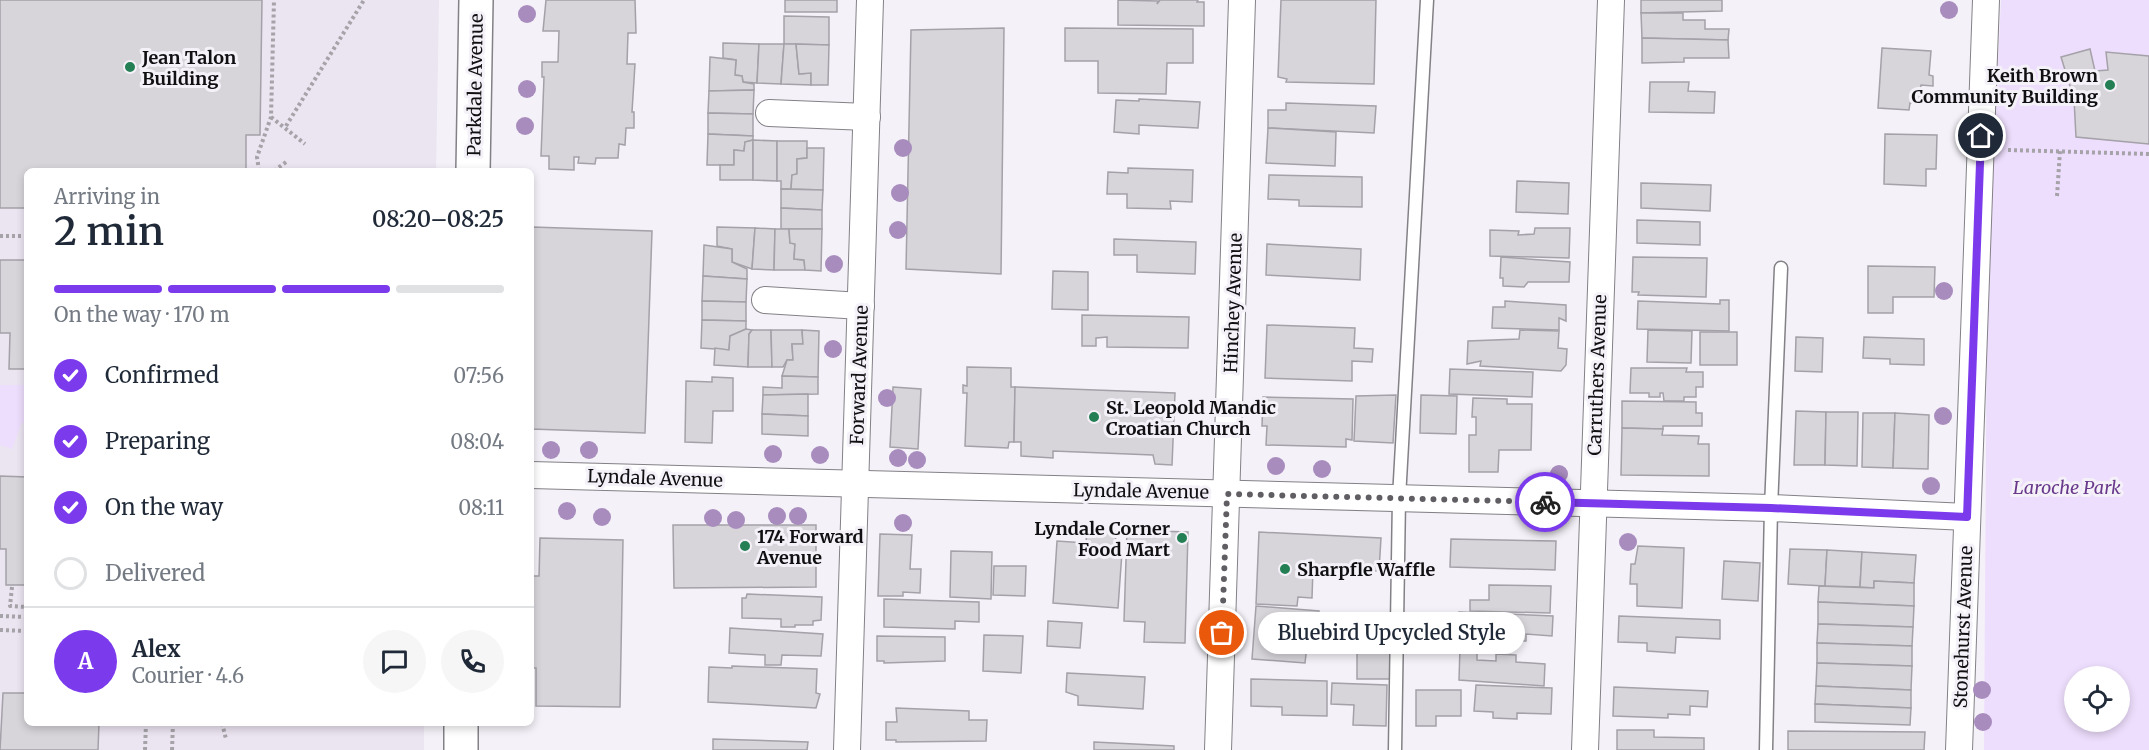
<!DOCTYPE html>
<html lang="en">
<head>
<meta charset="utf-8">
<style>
  body { margin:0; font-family:Merriweather,serif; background:#f6f6f7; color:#1f2937; height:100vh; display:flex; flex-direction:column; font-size:22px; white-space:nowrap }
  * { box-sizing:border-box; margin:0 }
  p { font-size:20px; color:#747a83 }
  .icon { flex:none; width:33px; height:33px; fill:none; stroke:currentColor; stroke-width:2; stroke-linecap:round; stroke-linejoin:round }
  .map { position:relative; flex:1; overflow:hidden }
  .panel { position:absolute; left:24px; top:168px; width:510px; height:558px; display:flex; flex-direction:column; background:#fff; border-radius:9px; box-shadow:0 3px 9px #0003 }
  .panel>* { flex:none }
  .controls { position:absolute; left:2064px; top:666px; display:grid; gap:12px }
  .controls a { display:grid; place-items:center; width:66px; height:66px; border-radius:50%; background:#fff; box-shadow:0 3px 9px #0003; font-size:30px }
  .pin { position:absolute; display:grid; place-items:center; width:51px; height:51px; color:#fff; margin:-26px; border:3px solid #fff; border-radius:50%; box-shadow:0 2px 6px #0007 }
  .courier { position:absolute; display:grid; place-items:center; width:60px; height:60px; margin:-30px; border:4px solid #7c3aed; border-radius:50%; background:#fff; color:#222; box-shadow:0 2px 8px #0007 }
  .bubble { position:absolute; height:42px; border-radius:21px; background:#fff; box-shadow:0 3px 9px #0003; font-size:20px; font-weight:600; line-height:42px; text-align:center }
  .headline em { font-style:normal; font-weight:600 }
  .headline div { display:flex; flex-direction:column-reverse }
  .headline { display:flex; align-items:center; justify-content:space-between; height:102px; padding:0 30px }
  h1 { font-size:39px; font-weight:600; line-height:45px }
  .bar { display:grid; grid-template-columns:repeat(4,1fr); gap:9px 6px; align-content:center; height:72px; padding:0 30px }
  .bar i { height:8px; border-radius:4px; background:#e0e1e3 }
  .bar .active { background:#7c3aed }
  .bar p { grid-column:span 4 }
  .line { display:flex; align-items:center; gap:15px; padding:0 30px; border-top:2px solid #e0e1e3 }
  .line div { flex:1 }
  .round { display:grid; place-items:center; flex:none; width:63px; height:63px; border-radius:32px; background:#f6f6f7 }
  ol { padding:0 30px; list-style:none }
  li { display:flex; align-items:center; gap:18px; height:66px }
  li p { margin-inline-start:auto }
  li .icon { padding:6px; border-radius:50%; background:#7c3aed; color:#fff; stroke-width:4 }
  li:last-child { color:#747a83 }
  li i { width:33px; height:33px; border:3px solid #e0e1e3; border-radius:50% }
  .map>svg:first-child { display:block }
  .built { fill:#ebe4f1 }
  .green { fill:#eedefd; fill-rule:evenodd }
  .building { fill:#d7d4da; stroke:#a4a1a8; stroke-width:1.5 }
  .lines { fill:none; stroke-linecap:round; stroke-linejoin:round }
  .service-casing { stroke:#838086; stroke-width:15 }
  .minor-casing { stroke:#838086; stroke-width:28 }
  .secondary-casing { stroke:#838086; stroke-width:36 }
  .path { stroke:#a5a2a8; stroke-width:4; stroke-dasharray:3 3; stroke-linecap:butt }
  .service { stroke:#fff; stroke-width:12 }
  .minor { stroke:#fff; stroke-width:26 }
  .secondary { stroke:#fff; stroke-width:33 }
  .tree { fill:#a88cbd }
  .done { stroke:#605e62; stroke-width:6; stroke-dasharray:0 10.8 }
  .route { stroke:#7c3aed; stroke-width:8 }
  .poi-dot { fill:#257f54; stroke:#f4f1f8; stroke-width:2 }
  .labels { text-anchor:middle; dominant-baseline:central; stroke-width:6; stroke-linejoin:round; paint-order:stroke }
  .poi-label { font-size:18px; font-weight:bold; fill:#100f11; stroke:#f4f1f8; text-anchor:start }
  .street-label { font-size:18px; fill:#100f11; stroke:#f4f1f8 }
  .park-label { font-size:18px; font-style:italic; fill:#693a8c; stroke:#f4f1f8 }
</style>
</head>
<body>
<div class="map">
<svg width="2149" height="750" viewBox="0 0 2149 750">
  <rect width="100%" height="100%" fill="#f4f1f8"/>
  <polygon class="built" points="0,0 439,0 436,171 27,171 27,723 424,723 424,750 0,750"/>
  <g class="green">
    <path d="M2001 0H2149V750H1984L1987 297ZM2074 676H2120V722H2074Z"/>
    <polygon points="0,385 27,385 27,421 21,424 12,449 0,445"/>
  </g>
  <g class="building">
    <polygon points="0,0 262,0 260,135 246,135 246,171 27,171 27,208 0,208"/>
    <polygon points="546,0 635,0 636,33 628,33 627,64 635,64 632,112 634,112 634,128 626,128 625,145 619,144 618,158 596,158 595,164 578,163 579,157 574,157 574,170 549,169 549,156 541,156 544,77 542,77 542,62 558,62 559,31 543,31"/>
    <rect x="785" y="0" width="52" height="12"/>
    <polygon points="1118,0 1158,1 1157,4 1160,0 1198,0 1197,2 1204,2 1204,26 1118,25"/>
    <polygon points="1281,0 1376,0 1374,84 1286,82 1287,79 1278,77"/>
    <polygon points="1641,0 1722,0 1722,11 1641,13"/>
    <polygon points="1641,13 1683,13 1683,20 1705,20 1705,29 1729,29 1728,40 1642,38"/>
    <polygon points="784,16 829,17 829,45 784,44"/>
    <polygon points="1004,28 1001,274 906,269 911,30"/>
    <polygon points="1065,28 1193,29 1193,63 1167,63 1166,94 1098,93 1098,61 1065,61"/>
    <polygon points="1642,38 1728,40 1729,58 1684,58 1684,62 1642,63"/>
    <polygon points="723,43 759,44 757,83 743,82 742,76 735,75 736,60 723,58"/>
    <polygon points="759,44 784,44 781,84 757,83"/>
    <polygon points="784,44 796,44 799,74 811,73 811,85 781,84"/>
    <polygon points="796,44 829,45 828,85 811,85 811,73 799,74"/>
    <polygon points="1882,48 1931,51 1929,75 1933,76 1933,86 1921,85 1919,103 1910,103 1909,110 1878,108"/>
    <polygon points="2090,49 2095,71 2108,70 2106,52 2149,56 2149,144 2076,137 2074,99 2061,57"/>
    <polygon points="710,57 736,60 735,75 742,76 743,82 754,84 754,90 709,91"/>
    <polygon points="1650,82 1689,82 1688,91 1715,92 1714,113 1649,112"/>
    <polygon points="754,90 753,114 708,113 709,91"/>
    <polygon points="1139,99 1200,102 1198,128 1139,125 1139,134 1114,132 1116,100 1139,101"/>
    <polygon points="1286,103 1376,106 1374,133 1268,128 1268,110 1286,110"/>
    <polygon points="708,113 753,114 753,136 708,134"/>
    <polygon points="1268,128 1336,132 1335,166 1266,163"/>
    <polygon points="708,134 753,136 753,140 745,142 744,151 734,150 734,165 707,165"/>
    <polygon points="1885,134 1937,135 1936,169 1926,169 1926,186 1884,184"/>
    <polygon points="753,140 753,180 720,180 720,165 734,165 734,150 744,151 745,142"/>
    <polygon points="753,140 777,141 777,181 753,180"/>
    <polygon points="777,141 807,141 807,158 797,159 797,174 792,175 791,189 781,189 781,181 777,181"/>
    <polygon points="807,148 824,148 823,190 791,189 792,175 797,174 797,159 807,158"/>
    <polygon points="1128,168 1193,170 1192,202 1170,201 1171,209 1127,208 1127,194 1107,194 1108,172 1128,173"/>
    <polygon points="1269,175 1362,177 1362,207 1299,206 1299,200 1268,199"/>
    <polygon points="1517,181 1569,183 1568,214 1516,212"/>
    <polygon points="1641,183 1711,185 1710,211 1641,208"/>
    <polygon points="781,189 823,190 822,210 781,208"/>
    <polygon points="781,208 822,210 822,229 781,229"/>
    <polygon points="1637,220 1700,222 1700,245 1637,243"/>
    <polygon points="532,227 652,231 645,433 531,429"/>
    <polygon points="717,227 755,228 752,269 732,262 732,249 717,246"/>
    <polygon points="755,228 775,229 774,270 752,269"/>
    <polygon points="1535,228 1570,228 1569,258 1490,256 1490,230 1519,231 1518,235 1534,234"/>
    <polygon points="775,229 789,229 790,243 795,244 794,259 804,260 805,270 774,270"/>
    <polygon points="789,229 822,229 821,271 805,270 804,260 794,259 795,244 790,243"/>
    <polygon points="1114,239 1196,242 1195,274 1137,272 1137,255 1114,255"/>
    <polygon points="1267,244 1361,249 1360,280 1266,275"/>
    <polygon points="704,245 732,249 732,262 747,269 747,279 703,276"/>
    <polygon points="1501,257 1570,262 1569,282 1528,282 1524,287 1503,286 1503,278 1500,278"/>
    <polygon points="1633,257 1707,258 1706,297 1638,295 1639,292 1632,292"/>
    <polygon points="0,260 27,260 27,369 9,369 10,333 0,333"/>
    <polygon points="1868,266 1935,267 1934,297 1893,297 1893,313 1868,313"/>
    <polygon points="1053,271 1088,272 1088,310 1052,309"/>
    <polygon points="703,276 747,279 746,302 702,301"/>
    <polygon points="1720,300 1729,300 1729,331 1637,329 1638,301 1720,304"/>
    <polygon points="702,301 746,302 746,321 702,320"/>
    <polygon points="1505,301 1566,305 1566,321 1559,318 1559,330 1492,328 1493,307 1505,307"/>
    <polygon points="1082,315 1189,317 1188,348 1107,347 1107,337 1096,338 1096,346 1082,346"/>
    <polygon points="702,320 746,321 746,329 730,336 729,350 701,348"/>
    <polygon points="1267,325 1355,328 1354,348 1373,349 1372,362 1352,361 1352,381 1265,378"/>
    <polygon points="746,329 752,330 749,334 748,367 714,365 715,348 729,350 730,336"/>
    <polygon points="752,330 771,330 772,367 748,367 749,334"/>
    <polygon points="771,330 802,330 803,344 792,344 793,360 787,360 783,367 772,367"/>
    <polygon points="802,330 819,331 818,377 782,376 787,360 793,360 792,344 803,344"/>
    <polygon points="1520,330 1559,331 1558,348 1567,349 1566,365 1561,371 1480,366 1481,361 1467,364 1468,341 1519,339"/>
    <polygon points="1648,330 1692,331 1691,363 1647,362"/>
    <rect x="1700" y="332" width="37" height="33"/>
    <polygon points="1796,337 1823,338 1822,372 1795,371"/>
    <polygon points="1864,337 1924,339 1924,365 1890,364 1890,359 1863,358"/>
    <polygon points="967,367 1011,368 1011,387 1015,387 1014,442 1009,442 1008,448 965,446 967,393 963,393 963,385 967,386"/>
    <polygon points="1631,368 1687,368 1686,372 1703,372 1703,387 1696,387 1696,397 1684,397 1684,401 1664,401 1663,393 1660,393 1660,397 1649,397 1649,393 1630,393"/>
    <polygon points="1450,369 1533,372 1532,397 1449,394"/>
    <polygon points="782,376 818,377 818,394 763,395 763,387 782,388"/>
    <polygon points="712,377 733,378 733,411 713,411 712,443 685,442 686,381 712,382"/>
    <polygon points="893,387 921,389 918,449 890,447"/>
    <polygon points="1015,387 1175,393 1172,465 1155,464 1153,455 1053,451 1053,458 1021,456 1021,442 1014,442"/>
    <polygon points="808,394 808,416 762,414 763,395"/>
    <polygon points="1396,395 1393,443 1354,441 1356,396"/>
    <polygon points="1421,395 1457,396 1456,434 1420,433"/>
    <polygon points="1263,397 1353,399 1352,440 1346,439 1346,447 1266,445 1267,426 1262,426"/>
    <polygon points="1473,398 1507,399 1507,404 1532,404 1531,450 1499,450 1498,472 1469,472 1469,435 1476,435 1476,417 1472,417"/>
    <polygon points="1622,401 1696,402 1696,413 1702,413 1702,426 1663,426 1663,429 1622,428"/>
    <polygon points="1796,411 1826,412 1825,465 1794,465"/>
    <polygon points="1826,412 1858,412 1857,466 1825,465"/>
    <polygon points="1863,413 1895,413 1893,468 1862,467"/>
    <polygon points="1895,413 1929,415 1928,469 1893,468"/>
    <polygon points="762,414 808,416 808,436 762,434"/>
    <polygon points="1622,428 1663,429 1662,435 1699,436 1698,444 1709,444 1709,476 1621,475"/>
    <polygon points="0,476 27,477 27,585 6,585 6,549 0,549"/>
    <polygon points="673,525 816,525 816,587 674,588"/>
    <polygon points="1087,529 1116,531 1115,551 1122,552 1118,608 1053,603 1057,541 1086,543"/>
    <polygon points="1127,530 1188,532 1185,643 1144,642 1145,622 1124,621"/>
    <polygon points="1259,532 1381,538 1379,571 1313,568 1312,598 1298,597 1297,606 1256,604"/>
    <polygon points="880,534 912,535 910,569 921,569 920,593 903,592 903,596 878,596"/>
    <polygon points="540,538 623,540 620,707 536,706 536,668 531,668 532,576 539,576"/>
    <polygon points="1451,539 1556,541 1555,570 1450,567"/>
    <polygon points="1638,546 1684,548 1682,608 1637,606 1637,584 1630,584 1631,564 1635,564"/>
    <polygon points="1790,549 1827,550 1825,586 1788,584"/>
    <polygon points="1827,550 1862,552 1860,587 1825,586"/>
    <polygon points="951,551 992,552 991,599 950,597"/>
    <polygon points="1862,552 1916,555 1914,583 1874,581 1874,588 1860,587"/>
    <polygon points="1724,561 1760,563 1758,601 1722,599"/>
    <polygon points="994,566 1026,566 1025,596 993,595"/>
    <polygon points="1874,581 1914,583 1914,606 1818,602 1819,586 1874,588"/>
    <polygon points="1489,585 1551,586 1550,613 1470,611 1470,600 1489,600"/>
    <polygon points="747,594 822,597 821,620 813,621 813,625 795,625 795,627 781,627 781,619 742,618 742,598 746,598"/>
    <polygon points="884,599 979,602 979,622 955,621 955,629 884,627"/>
    <polygon points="1818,602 1914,606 1913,627 1818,624"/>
    <polygon points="1256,606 1319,611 1317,637 1308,637 1305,663 1252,659"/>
    <polygon points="1459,612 1553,616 1552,636 1526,634 1526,641 1491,640 1491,633 1458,631"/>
    <polygon points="1619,616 1720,620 1720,639 1676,637 1675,653 1647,651 1647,643 1618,642"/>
    <polygon points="1048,621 1082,623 1080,648 1047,646"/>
    <polygon points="1818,624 1913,627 1912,646 1817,643"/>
    <polygon points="730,628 823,634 821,656 782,655 781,665 765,665 765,655 729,653"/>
    <polygon points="984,635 1023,636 1021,673 983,671"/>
    <polygon points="877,636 945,637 945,661 884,663 884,661 877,661"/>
    <polygon points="1817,643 1912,646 1912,666 1817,663"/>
    <rect x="1357" y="644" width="34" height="35"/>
    <polygon points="1460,647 1477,648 1477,660 1496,661 1496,654 1516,655 1516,662 1545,664 1544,686 1459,680"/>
    <polygon points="1817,663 1912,666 1911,690 1816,686"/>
    <polygon points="732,666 817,669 816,693 820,694 816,708 708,702 709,667 732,668"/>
    <polygon points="1067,673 1145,677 1143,709 1078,705 1078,696 1066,692"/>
    <polygon points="1251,679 1327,681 1327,716 1282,715 1282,707 1251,706"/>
    <polygon points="1332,683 1387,685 1386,726 1353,725 1354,705 1331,704"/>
    <polygon points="1476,685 1552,688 1551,714 1517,713 1517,719 1493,718 1493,712 1474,711"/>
    <polygon points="1816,686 1911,690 1911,708 1815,704"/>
    <polygon points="1614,687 1708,691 1707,707 1690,706 1690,715 1668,714 1668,718 1613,716"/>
    <polygon points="1416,690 1461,690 1461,716 1436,716 1436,726 1416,726"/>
    <polygon points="3,693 27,693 27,723 99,723 98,750 0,750"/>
    <polygon points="1815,704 1911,708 1910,725 1815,722"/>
    <polygon points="896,708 969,711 969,720 987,720 986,741 896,742 896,740 886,740 886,722 897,722"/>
    <polygon points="1617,730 1654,730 1654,737 1704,738 1704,750 1617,750"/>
    <polygon points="1788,731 1925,732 1924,750 1788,750"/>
    <polygon points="713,739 808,742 807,750 713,750"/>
    <polygon points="1094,742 1174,746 1174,750 1094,750"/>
  </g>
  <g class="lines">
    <g class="service-casing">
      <g id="service">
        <polyline points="1395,750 1399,498 1427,0"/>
        <polyline points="1766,750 1771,508 1781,268"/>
      </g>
    </g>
    <g class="minor-casing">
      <g id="minor">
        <polyline points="769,113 867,117"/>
        <polyline points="765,300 861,306"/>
        <polyline points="531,475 1771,508 1967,517"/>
        <polyline points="847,750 870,0"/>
        <polyline points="1218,750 1242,0"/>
        <polyline points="1585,750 1611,0"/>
        <polyline points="1959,750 1986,0"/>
      </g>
    </g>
    <g class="secondary-casing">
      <g id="secondary">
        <polyline points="473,171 476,0"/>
        <polyline points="461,750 461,723"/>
      </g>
    </g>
    <g class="path">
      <polyline points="271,117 305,144"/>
      <polyline points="286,126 364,0"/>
      <polyline points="2008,150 2149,154"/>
      <polyline points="259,171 257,157 271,117 274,0"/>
      <polyline points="274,171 286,162"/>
      <polyline points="2057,196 2060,151"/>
      <polyline points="0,236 27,236"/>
      <polyline points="12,587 10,606 27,607"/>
      <polyline points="0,616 27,617"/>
      <polyline points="0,630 27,631"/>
      <polyline points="222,723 226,739"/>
      <polyline points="145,750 146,723"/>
      <polyline points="172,750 173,723"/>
    </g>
    <use href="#service" class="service"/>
    <use href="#minor" class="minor"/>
    <use href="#secondary" class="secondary"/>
  </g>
  <g class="tree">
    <circle cx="1949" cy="10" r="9"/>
    <circle cx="527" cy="14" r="9"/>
    <circle cx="527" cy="89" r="9"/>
    <circle cx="525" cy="126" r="9"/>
    <circle cx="903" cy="148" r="9"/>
    <circle cx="900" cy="193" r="9"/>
    <circle cx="898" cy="230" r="9"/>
    <circle cx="834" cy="264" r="9"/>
    <circle cx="1944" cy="291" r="9"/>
    <circle cx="833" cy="349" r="9"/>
    <circle cx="887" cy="398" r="9"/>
    <circle cx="1943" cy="416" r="9"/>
    <circle cx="551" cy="450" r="9"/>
    <circle cx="589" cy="450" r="9"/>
    <circle cx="773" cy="454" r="9"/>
    <circle cx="820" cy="455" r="9"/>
    <circle cx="898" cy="458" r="9"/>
    <circle cx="917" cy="460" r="9"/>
    <circle cx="1276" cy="466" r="9"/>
    <circle cx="1322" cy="469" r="9"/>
    <circle cx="1559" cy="474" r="9"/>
    <circle cx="1931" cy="486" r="9"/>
    <circle cx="567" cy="511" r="9"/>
    <circle cx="777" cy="516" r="9"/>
    <circle cx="798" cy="516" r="9"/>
    <circle cx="602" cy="517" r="9"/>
    <circle cx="713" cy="518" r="9"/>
    <circle cx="736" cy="520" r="9"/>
    <circle cx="903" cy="523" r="9"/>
    <circle cx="1628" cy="542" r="9"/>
    <circle cx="1982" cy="690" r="9"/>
    <circle cx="1983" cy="722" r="9"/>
  </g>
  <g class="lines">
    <polyline class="done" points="1222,633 1227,494 1545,502"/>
    <polyline class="route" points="1545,502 1771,508 1967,517 1981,136"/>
  </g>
  <g class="poi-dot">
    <circle cx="130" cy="67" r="6"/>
    <circle cx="2110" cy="85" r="6"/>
    <circle cx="1094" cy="417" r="6"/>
    <circle cx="1182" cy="538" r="6"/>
    <circle cx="745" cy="546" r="6"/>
    <circle cx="1285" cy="569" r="6"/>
  </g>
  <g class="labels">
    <g class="poi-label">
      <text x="142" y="57">Jean Talon<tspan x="142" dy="21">Building</tspan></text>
      <text x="2098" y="75" text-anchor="end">Keith Brown<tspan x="2098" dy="21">Community Building</tspan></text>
      <text x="1106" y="407">St. Leopold Mandic<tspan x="1106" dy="21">Croatian Church</tspan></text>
      <text x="1170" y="528" text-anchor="end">Lyndale Corner<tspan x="1170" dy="21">Food Mart</tspan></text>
      <text x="757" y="536">174 Forward<tspan x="757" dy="21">Avenue</tspan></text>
      <text x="1297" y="569">Sharpfle Waffle</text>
    </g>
    <g class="street-label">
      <text transform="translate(475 85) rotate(-89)">Parkdale Avenue</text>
      <text transform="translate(1233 303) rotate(-88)">Hinchey Avenue</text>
      <text transform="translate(859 375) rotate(-88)">Forward Avenue</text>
      <text transform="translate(1597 375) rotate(-88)">Carruthers Avenue</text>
      <text transform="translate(655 478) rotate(2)">Lyndale Avenue</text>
      <text transform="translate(1141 491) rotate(1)">Lyndale Avenue</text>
      <text transform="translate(1963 627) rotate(-88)">Stonehurst Avenue</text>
    </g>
    <g class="park-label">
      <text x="2067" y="487">Laroche Park</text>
    </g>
  </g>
</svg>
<div class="controls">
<a><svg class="icon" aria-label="locate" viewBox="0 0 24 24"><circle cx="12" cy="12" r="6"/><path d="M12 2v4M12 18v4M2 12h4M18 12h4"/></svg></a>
</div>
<div class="pin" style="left:1222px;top:633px;background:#ea580c"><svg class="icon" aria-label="bag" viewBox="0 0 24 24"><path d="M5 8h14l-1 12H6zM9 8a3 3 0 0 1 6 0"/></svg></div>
<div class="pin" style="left:1981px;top:136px;background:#1f2937"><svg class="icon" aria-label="home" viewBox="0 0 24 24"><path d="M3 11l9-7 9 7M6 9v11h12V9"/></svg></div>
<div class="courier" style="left:1545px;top:502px"><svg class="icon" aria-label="bike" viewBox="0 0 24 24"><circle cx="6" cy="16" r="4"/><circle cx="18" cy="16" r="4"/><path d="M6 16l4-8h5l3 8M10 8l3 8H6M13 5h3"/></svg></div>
<div class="bubble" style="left:1258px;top:612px;width:267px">Bluebird Upcycled Style</div>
<section class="panel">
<div class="headline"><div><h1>2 min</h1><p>Arriving in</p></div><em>08:20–08:25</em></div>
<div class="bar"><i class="active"></i><i class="active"></i><i class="active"></i><i></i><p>On the way · 170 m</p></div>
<ol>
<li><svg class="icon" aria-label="check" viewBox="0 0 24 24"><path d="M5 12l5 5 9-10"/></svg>Confirmed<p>07:56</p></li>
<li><svg class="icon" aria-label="check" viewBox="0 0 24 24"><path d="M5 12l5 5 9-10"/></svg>Preparing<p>08:04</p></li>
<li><svg class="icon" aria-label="check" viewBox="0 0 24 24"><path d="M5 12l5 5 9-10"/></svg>On the way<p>08:11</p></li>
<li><i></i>Delivered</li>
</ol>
<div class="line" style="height:108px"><b class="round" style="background:#7c3aed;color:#fff">A</b><div><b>Alex</b><p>Courier · 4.6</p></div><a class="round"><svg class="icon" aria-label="chat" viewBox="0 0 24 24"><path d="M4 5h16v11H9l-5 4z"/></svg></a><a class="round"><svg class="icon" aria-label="phone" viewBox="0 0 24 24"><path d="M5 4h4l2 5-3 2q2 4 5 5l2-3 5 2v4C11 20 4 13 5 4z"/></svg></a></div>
</section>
</div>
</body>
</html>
